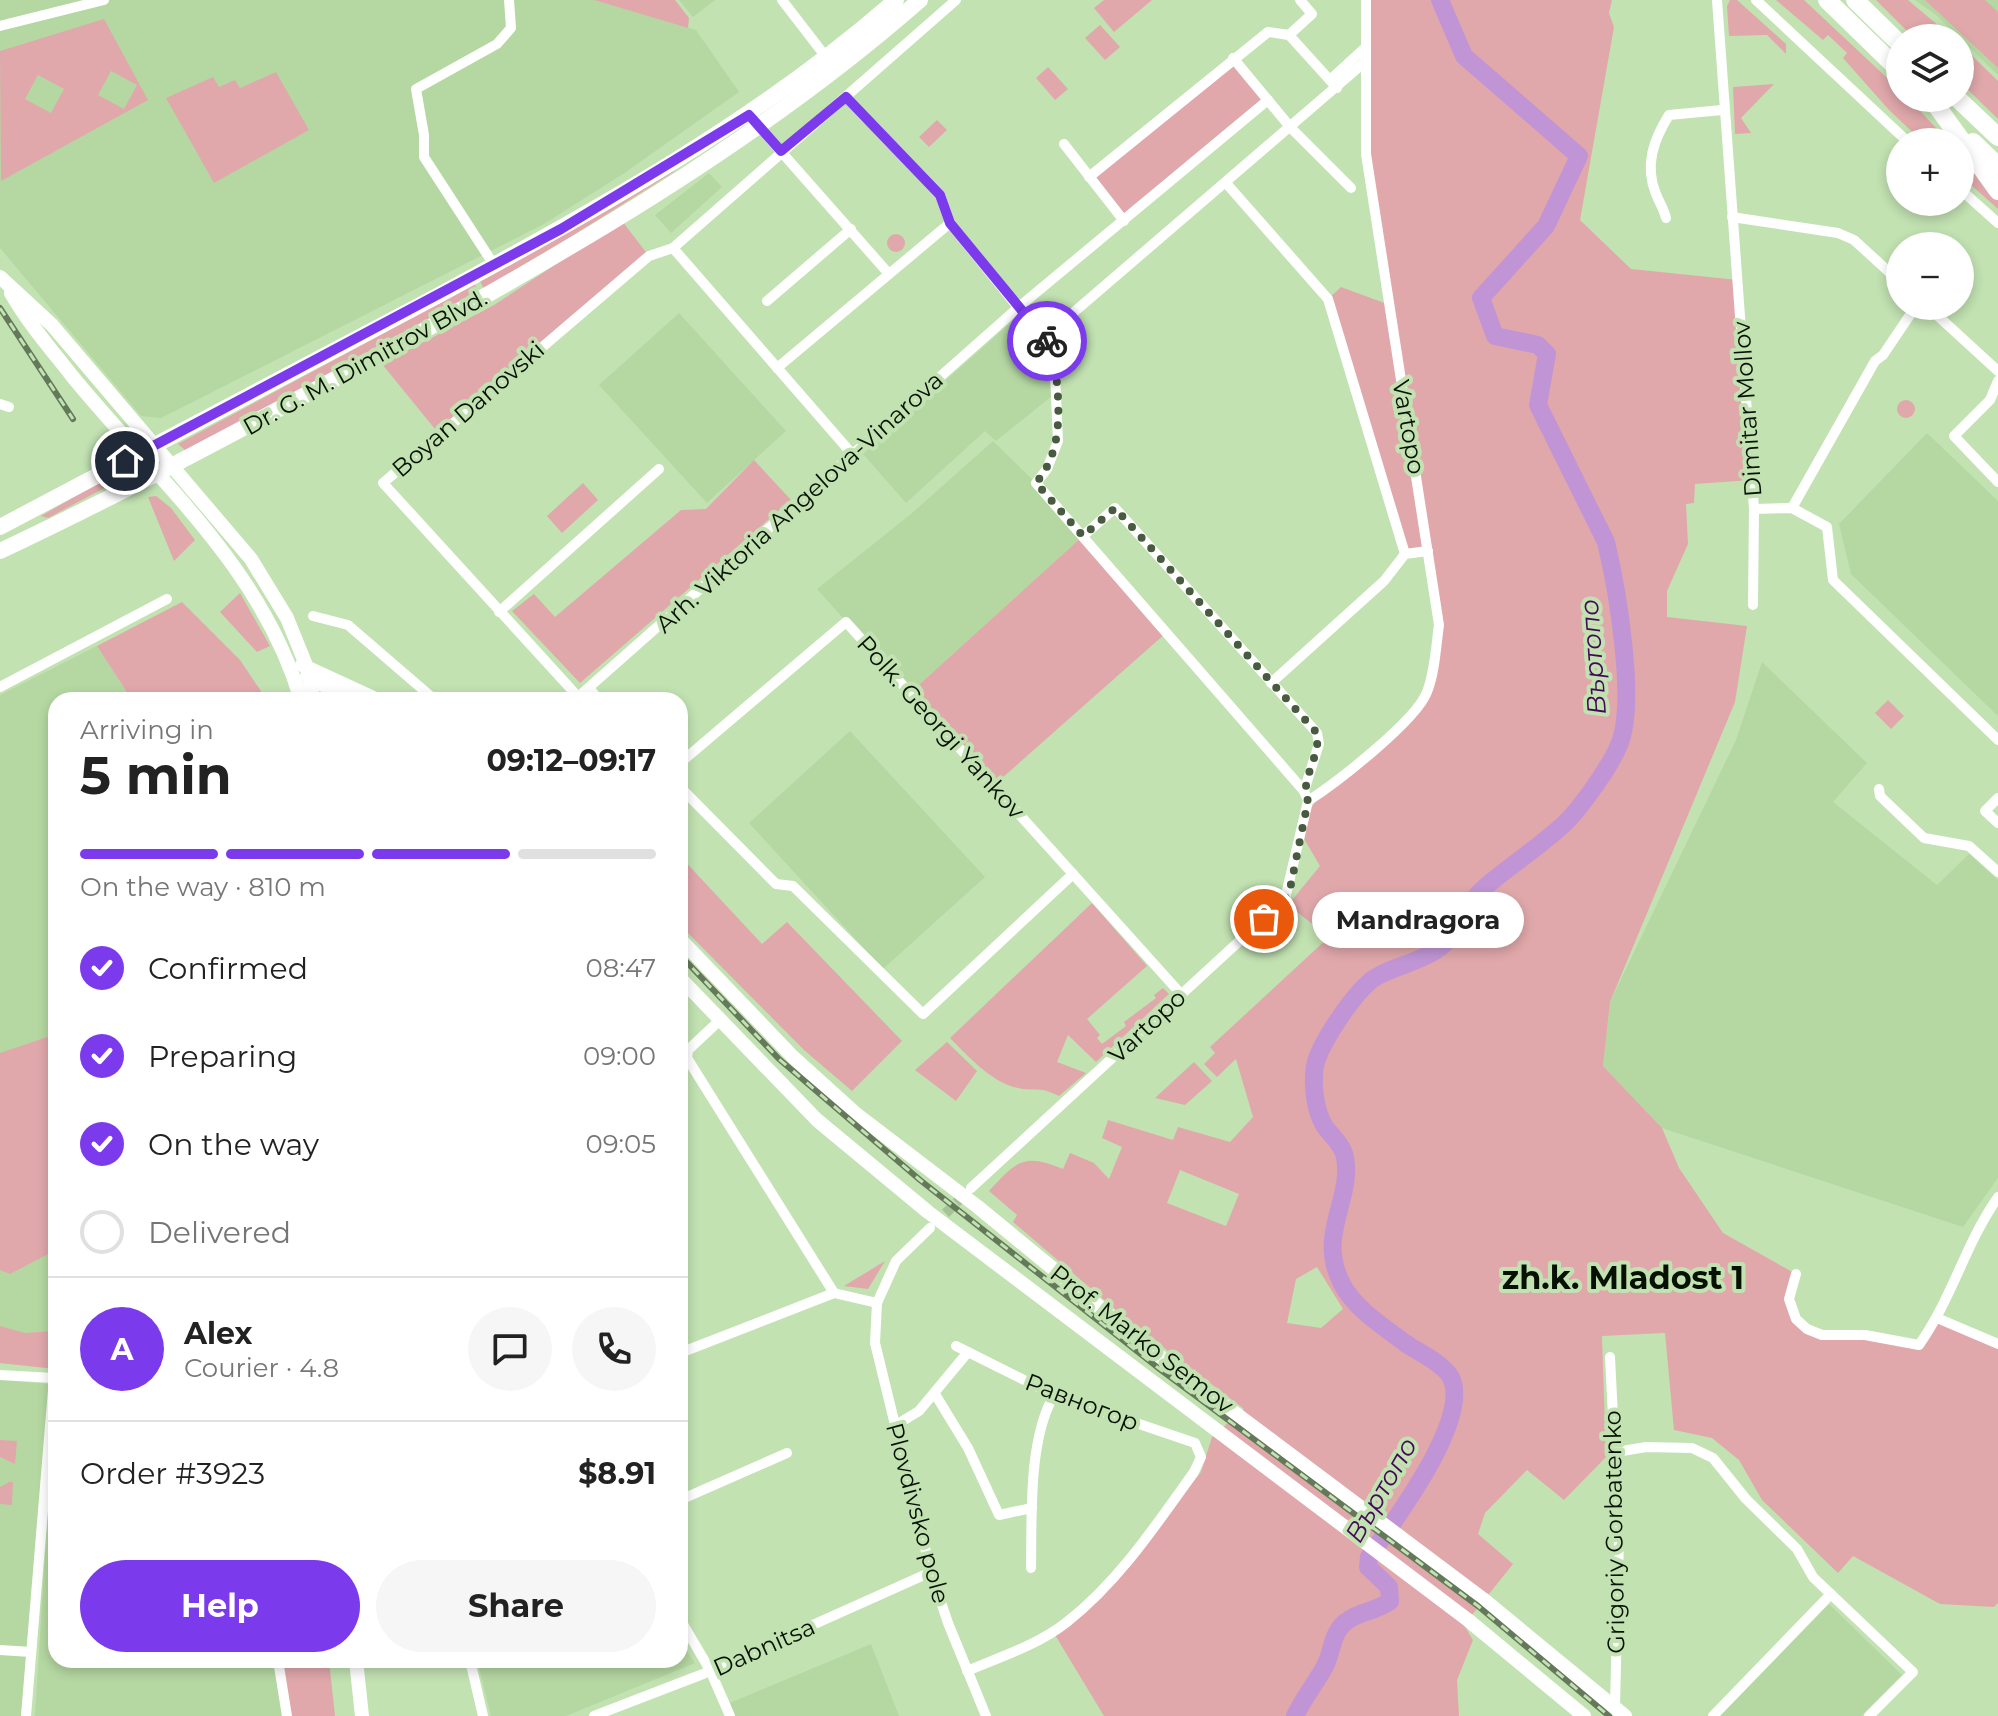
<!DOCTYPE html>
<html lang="en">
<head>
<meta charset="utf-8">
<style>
  body { margin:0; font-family:Montserrat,sans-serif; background:#f6f6f6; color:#222; height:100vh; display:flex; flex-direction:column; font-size:30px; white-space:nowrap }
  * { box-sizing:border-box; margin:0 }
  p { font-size:26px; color:#767676 }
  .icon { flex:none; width:44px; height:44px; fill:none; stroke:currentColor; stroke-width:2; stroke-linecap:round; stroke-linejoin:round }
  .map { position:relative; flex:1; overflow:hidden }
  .side { position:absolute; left:48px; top:692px; width:640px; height:976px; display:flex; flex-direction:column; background:#fff; border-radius:24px; box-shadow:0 4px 12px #0003 }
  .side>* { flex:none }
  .controls { position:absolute; left:1886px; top:24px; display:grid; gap:16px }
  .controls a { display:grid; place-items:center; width:88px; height:88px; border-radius:50%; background:#fff; box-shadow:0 4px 12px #0003; font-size:40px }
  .pin { position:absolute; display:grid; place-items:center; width:68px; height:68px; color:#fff; margin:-34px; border:4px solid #fff; border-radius:50%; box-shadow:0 2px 8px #0007 }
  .courier { position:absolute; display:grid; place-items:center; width:80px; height:80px; margin:-40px; border:6px solid #7c3aed; border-radius:50%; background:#fff; color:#222; box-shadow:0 2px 10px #0007 }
  .bubble { position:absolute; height:56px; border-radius:28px; background:#fff; box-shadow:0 4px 12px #0003; font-size:26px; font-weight:700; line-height:56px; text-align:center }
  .overview em { font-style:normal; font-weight:700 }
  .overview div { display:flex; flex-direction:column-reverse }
  .overview { display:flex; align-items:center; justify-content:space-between; height:136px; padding:0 32px }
  h1 { font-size:52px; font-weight:700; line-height:60px }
  .bar { display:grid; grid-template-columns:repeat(4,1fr); gap:12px 8px; align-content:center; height:96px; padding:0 32px }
  .bar i { height:10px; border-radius:6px; background:#e0e0e0 }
  .bar .on { background:#7c3aed }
  .bar p { grid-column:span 4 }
  .line { display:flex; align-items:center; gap:20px; padding:0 32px; border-top:2px solid #e0e0e0 }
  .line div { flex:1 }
  .round { display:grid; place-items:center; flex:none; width:84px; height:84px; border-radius:42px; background:#f6f6f6 }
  ol { padding:0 32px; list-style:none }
  li { display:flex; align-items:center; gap:24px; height:88px }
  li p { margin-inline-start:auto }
  li .icon { padding:8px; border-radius:50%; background:#7c3aed; color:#fff; stroke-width:4 }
  li:last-child { color:#767676 }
  li i { width:44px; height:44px; border:4px solid #e0e0e0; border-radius:50% }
  .primary-button { display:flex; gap:16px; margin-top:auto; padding:16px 32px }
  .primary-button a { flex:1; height:92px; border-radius:48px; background:#7c3aed; color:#fff; font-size:32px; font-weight:700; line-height:92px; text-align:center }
  .primary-button a+a { background:#f6f6f6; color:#222 }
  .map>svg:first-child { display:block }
  .built { fill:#b5d8a2 }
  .green { fill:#e0a8ab; fill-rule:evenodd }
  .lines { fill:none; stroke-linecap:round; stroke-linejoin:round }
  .river { stroke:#c195d5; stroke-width:18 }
  .street-tunnel { stroke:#a6c398; stroke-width:10; stroke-dasharray:10 5; stroke-linecap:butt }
  .street { stroke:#fff; stroke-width:10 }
  .secondary { stroke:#fff; stroke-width:14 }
  .primary { stroke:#fff; stroke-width:16 }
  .highway { stroke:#fff; stroke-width:18 }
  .rail-casing { stroke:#64795a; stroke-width:6 }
  .rail { stroke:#c2e2b2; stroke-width:3; stroke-dasharray:9; stroke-linecap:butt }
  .done { stroke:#485a40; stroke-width:8; stroke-dasharray:0 14.4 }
  .route { stroke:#7c3aed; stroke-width:10 }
  .labels { text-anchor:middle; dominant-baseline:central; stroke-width:8; stroke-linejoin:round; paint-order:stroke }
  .street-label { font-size:24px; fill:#071103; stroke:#c2e2b2 }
  .water-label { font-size:26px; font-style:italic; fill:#430957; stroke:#c2e2b2 }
  .district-label { font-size:32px; font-weight:bold; fill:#071103; stroke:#c2e2b2 }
</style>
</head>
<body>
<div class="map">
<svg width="1998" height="1716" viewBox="0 0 1998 1716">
  <rect width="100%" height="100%" fill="#c2e2b2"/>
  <g class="built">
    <polygon points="0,0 594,0 696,30 739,92 623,174 544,224 161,418 141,416 0,248"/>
    <polygon points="679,0 715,0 693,17"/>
    <polygon points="1915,0 1998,0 1998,75 1936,15"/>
    <polygon points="709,173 722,187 671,233 655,215"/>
    <polygon points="679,313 786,431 707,503 599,385"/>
    <polygon points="1018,316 1045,346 1052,396 996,441 985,431 906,503 863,454"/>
    <polygon points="1927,433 1998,501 1998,716 1851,574 1839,524"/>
    <polygon points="993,441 1036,483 1083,536 910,693 817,589 911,514"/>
    <polygon points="97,646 132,700 56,700 56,1369 0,1363 0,695"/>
    <polygon points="1762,662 1867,763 1833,802 1937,885 1969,854 1998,880 1998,1178 1963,1227 1662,1128 1603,1066 1610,1002 1736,740"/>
    <polygon points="850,731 985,877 883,969 749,823"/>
    <polygon points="0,1380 49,1384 21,1716 0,1716"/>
    <polygon points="50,1473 56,1473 56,1660 273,1660 283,1716 35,1716"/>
    <polygon points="1829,1604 1902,1675 1861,1716 1720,1716"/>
    <polygon points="680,1641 695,1663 566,1716 491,1716 477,1660 680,1660"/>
    <polygon points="871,1644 899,1716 730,1716 725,1705"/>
  </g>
  <g class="green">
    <polygon points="594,0 675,0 689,18 688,28"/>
    <polygon points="1104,0 1152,0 1114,32 1094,8"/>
    <path d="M1366 0H1612L1609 13 1614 27 1580 220 1631 269 1738 280 1752 480 1695 484 1694 503 1686 504 1688 544 1667 591V617L1747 626 1735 702 1610 1002 1603 1066 1662 1128 1679 1168 1723 1233 1796 1274 1789 1299 1807 1329 1918 1345 1937 1318 1998 1344V1603L1994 1607 1940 1604 1853 1556 1838 1573 1762 1500 1739 1460 1712 1438 1674 1430 1665 1333 1602 1336 1606 1457 1564 1500 1527 1470 1485 1513 1478 1534 1513 1564 1464 1625 1473 1640 1457 1680 1459 1716H1104L1055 1635 1135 1558 1201 1472 1212 1437 1244 1409 1130 1322 1013 1222 1017 1215 989 1191C1016 1162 1023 1152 1063 1169L1070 1153 1094 1163 1109 1179 1122 1147 1102 1138 1108 1120 1173 1140 1178 1127 1230 1142 1253 1117 1236 1059 1217 1077 1204 1064 1215 1053 1210 1047 1329 937 1288 905 1320 866 1303 837 1306 817 1316 800 1369 755 1428 690 1439 625 1428 552 1405 554 1328 299 1341 287 1387 304 1366 154ZM1180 1170 1239 1194 1226 1226 1167 1203ZM1317 1267 1343 1309 1321 1328 1287 1323 1296 1279Z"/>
    <polygon points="1730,0 1737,0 1786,44 1786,54 1767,35 1729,36 1727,6"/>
    <polygon points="1776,0 1804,0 1900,90 1900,98 1908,98 1949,142 1923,142 1889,110 1843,58 1847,53 1828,35 1823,40"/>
    <polygon points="1876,0 1908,0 1953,38 1914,38"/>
    <polygon points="1925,0 1985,0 1998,12 1998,68"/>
    <path d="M104 19 148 100 1 181 0 51ZM111 71 137 85 124 109 98 95ZM38 75 64 89 51 113 25 99Z"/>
    <polygon points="1100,25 1120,47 1105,60 1085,38"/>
    <polygon points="1960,44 1998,81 1998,119 1960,82"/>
    <polygon points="1233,58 1268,100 1124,221 1089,177"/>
    <polygon points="1048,67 1068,89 1055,100 1036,78"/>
    <polygon points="276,72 309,130 214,183 166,98 213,77 219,87 235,80 240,88"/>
    <polygon points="1774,84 1741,118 1751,133 1735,134 1733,87"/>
    <polygon points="937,120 947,130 929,147 919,137"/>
    <polygon points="1960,155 1998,198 1998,209 1960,175"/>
    <polygon points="685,162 672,173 485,291 478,277"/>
    <polygon points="622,221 649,256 439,434 382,364 494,305"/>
    <circle cx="896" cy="243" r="9"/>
    <polygon points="472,280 480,294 186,451 178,444 386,332"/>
    <circle cx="1906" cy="409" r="9"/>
    <polygon points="754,460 791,500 580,683 512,611 534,594 555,617 681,510 706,509"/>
    <polygon points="125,468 129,473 125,477 48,518 41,516"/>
    <polygon points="583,483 598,500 562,533 547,516"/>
    <polygon points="156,496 171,508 195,540 174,561 148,497"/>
    <polygon points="1083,536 1166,633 993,786 910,693"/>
    <polygon points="240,593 270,646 257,652 220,612"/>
    <polygon points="182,602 240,660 267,700 132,700 97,646"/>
    <polygon points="1888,700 1904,716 1891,729 1875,713"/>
    <polygon points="680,856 762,944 787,922 902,1041 852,1091 804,1050 680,925"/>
    <path d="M1092 903 1147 966 1087 1019 1100 1035 1097 1038 1102 1044 1126 1026 1124 1022 1156 998 1154 995 1163 988 1169 994 1096 1062 1068 1035 1057 1062 1086 1073 1059 1096C1041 1087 1040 1091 1023 1089 993 1085 969 1057 950 1038Z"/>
    <polygon points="56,1034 56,1250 10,1274 0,1270 0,1053"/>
    <polygon points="947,1042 977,1071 956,1101 915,1070"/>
    <polygon points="1194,1062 1212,1081 1185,1105 1155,1098"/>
    <polygon points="885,1261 868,1289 844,1286"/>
    <polygon points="0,1326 25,1333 56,1331 56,1369 0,1363"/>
    <polygon points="0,1440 17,1441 15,1464 0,1457"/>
    <polygon points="9,1482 13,1482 12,1505 0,1504 0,1487"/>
    <polygon points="278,1660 329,1660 335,1716 287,1716"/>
  </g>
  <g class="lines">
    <path class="river" d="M1295 1716C1303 1699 1315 1684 1324 1668 1334 1651 1330 1631 1350 1619 1362 1611 1377 1611 1390 1601L1389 1587 1368 1567 1369 1557C1393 1522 1474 1416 1450 1376 1442 1363 1418 1352 1405 1343 1384 1327 1354 1308 1342 1284 1316 1234 1353 1201 1345 1157 1343 1146 1332 1136 1325 1127 1315 1111 1312 1085 1315 1066 1319 1044 1358 986 1378 976 1396 966 1418 962 1435 951 1459 937 1464 905 1484 888 1509 866 1551 839 1571 817 1585 801 1611 765 1619 745 1637 703 1617 588 1606 542L1538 405 1547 354 1538 345 1495 336 1481 298 1546 226 1579 156 1464 56 1440 0"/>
    <polyline class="street-tunnel" points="935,1224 966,1193"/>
    <g class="street">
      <polyline points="782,0 826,57"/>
      <polyline points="1717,0 1754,509 1753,605"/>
      <polyline points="1756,0 1908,142"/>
      <polyline points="0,26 104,0"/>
      <polyline points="1289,35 1312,14 1300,0"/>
      <polyline points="1233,58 1291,128 1351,188"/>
      <polyline points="1330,80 1366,47"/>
      <polyline points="846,97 940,195 950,223 1054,352 1058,441 1047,469 1036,483 1304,791 1308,801 1285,899 971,1188"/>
      <polyline points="755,122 889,274"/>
      <polyline points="1064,144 1124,221"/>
      <polyline points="1089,177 1268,32 1289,35 1337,88"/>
      <polyline points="1226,183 1328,299 1405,554"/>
      <polyline points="1960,189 1998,223"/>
      <polyline points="1732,217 1838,233 1854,240 1900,282"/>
      <path d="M1666 218C1664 209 1659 202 1656 194 1644 165 1654 139 1669 115L1722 110"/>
      <polyline points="673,248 853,455"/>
      <polyline points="494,265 424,157 424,135 416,89 497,44 511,28 509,0"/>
      <polyline points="767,301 851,229"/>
      <polyline points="1927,306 1998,371"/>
      <polyline points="1045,337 1366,61"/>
      <polyline points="777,368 950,223"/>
      <polyline points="1998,381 1990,400 1954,436 1998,482"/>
      <polyline points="0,404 9,407"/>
      <polyline points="1792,508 1875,361 1883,355 1916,306"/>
      <polyline points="1754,509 1792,508 1827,527 1833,580 1998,740"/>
      <polyline points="1083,536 1115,508 1317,733 1319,744 1304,791"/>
      <polyline points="499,612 659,469"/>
      <polyline points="313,616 348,625 435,700"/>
      <polyline points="1271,683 1384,581 1405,554 1428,551"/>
      <polyline points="0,687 167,599"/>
      <polyline points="589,688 599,700"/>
      <polyline points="578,697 1020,306 1268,100"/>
      <polyline points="581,700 383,483 649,256 673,248 956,0"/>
      <polyline points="680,763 846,622 1181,994"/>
      <polyline points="680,787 776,884 793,886 923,1014 1073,874"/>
      <polyline points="1879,789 1880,796 1924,838 1969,846 1998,872"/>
      <polyline points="1998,798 1985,811 1998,823"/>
      <path d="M1308 801C1336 783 1416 721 1427 692 1435 672 1436 646 1439 625L1366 154V0"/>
      <polyline points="719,1021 688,1050 687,1058 834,1293 877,1303 875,1343 931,1572 948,1623 986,1716"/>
      <path d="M1796 1274 1789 1299 1796 1319 1807 1329 1822 1335H1865L1919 1345C1953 1297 1965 1244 1998 1197"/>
      <polyline points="877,1303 896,1261 930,1228"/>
      <polyline points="1937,1318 1998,1344"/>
      <path d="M956 1346 1054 1395 1195 1443 1201 1457 1194 1472C1156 1525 1119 1581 1067 1622 1038 1645 1000 1657 967 1671"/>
      <polyline points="680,1353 834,1293"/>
      <polyline points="1610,1357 1619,1537 1615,1707"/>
      <polyline points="0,1375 54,1378 26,1716"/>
      <polyline points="935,1394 968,1448 999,1515 1032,1508"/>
      <polyline points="896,1425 919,1411 968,1352"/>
      <polyline points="1616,1452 1646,1447 1692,1448 1713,1458 1746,1499 1797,1549 1813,1577 1913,1672 1869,1716"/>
      <polyline points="680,1500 787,1453"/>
      <path d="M1031 1568C1032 1516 1028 1440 1054 1395"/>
      <polyline points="680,1619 710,1670 730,1716"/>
      <polyline points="0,1650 31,1652"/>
      <polyline points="278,1660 287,1716"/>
      <polyline points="470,1660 483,1716"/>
      <polyline points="594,1716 703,1674 931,1572"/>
      <polyline points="1713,1716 1831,1594"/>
    </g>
    <g class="secondary">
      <polyline points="0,277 52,325 251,559 287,618 306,665 314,700"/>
      <path d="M11 293C28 323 51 349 72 376 157 480 262 567 301 700"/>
      <polyline points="302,665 378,700"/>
      <polyline points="307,676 351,700"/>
      <polyline points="680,939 793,1057 855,1113 978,1207 1163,1359 1483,1599 1625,1716"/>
      <polyline points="680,978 817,1120 928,1212 1468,1620 1584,1716"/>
      <polyline points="356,1660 362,1716"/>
    </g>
    <g class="primary">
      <path d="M0 527C146 449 293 373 439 295 598 209 759 120 896 0"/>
      <path d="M0 551C128 491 251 424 376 357 565 253 757 143 920 0"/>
    </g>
    <g class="highway">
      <polyline points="1827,0 1900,71"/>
      <polyline points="1855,0 1900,44"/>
      <polyline points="1957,98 1998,137"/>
      <polyline points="1936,105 1998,191"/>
      <polyline points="1973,142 1998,166"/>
    </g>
    <g class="rail-casing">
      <g id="rail">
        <polyline points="0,308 73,419"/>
        <polyline points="680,955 779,1059 920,1180 1157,1367 1478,1606 1609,1716"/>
      </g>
    </g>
    <use href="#rail" class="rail"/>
  </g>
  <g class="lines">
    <path class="done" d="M1047 341 1054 352C1058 397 1067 446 1036 483L1083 536 1115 508 1317 733C1321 757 1299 780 1308 801L1290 889 1285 899 1264 919"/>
    <polyline class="route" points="125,461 561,229 749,115 781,151 846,97 940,195 950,223 1047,341"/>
  </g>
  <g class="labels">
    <g class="street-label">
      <text transform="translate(365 362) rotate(-29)">Dr. G. M. Dimitrov Blvd.</text>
      <text transform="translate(468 409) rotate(-41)">Boyan Danovski</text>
      <text transform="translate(1747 409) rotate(-94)">Dimitar Mollov</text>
      <text transform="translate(1409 427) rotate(80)">Vartopo</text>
      <text transform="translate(799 502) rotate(-42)">Arh. Viktoria Angelova-Vinarova</text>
      <text transform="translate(941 727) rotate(48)">Polk. Georgi Yankov</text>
      <text transform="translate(1147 1026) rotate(-43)">Vartopo</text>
      <text transform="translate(1142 1339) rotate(38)">Prof. Marko Semov</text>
      <text transform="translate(1082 1402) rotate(21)">Равногор</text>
      <text transform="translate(918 1513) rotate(75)">Plovdivsko pole</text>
      <text transform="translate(1614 1532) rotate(-91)">Grigoriy Gorbatenko</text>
      <text transform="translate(764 1647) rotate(-24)">Dabnitsa</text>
    </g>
    <g class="water-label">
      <text transform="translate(1593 657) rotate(-94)">Въртопо</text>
      <text transform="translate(1381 1490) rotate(-60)">Въртопо</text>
    </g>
    <g class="district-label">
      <text x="1623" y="1277">zh.k. Mladost 1</text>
    </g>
  </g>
</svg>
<div class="controls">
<a><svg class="icon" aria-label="layers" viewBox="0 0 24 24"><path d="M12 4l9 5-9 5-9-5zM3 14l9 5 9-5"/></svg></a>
<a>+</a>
<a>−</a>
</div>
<div class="pin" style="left:1264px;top:919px;background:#ea580c"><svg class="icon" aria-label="bag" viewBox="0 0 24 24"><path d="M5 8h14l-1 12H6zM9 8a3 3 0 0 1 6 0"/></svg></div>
<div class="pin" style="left:125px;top:461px;background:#1f2937"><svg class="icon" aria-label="home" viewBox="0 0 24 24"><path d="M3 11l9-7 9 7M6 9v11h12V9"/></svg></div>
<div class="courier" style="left:1047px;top:341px"><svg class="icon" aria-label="bike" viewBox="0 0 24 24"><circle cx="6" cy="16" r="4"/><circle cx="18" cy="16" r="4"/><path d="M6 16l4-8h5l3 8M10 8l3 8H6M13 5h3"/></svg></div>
<div class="bubble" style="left:1312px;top:892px;width:212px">Mandragora</div>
<section class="side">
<div class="overview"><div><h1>5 min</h1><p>Arriving in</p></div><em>09:12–09:17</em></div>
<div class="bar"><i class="on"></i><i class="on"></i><i class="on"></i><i></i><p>On the way · 810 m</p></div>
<ol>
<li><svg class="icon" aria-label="check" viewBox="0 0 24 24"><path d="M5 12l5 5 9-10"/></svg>Confirmed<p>08:47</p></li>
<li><svg class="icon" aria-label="check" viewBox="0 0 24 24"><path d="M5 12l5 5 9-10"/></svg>Preparing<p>09:00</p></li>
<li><svg class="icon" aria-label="check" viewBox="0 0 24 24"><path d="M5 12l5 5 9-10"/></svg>On the way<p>09:05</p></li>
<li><i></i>Delivered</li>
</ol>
<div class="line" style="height:144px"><b class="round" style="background:#7c3aed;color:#fff">A</b><div><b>Alex</b><p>Courier · 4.8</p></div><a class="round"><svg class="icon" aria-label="chat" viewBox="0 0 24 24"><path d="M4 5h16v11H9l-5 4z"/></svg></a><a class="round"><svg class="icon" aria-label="phone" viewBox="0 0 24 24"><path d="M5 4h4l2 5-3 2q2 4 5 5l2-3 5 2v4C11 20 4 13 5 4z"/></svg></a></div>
<div class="line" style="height:104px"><div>Order #3923</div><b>$8.91</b></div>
<div class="primary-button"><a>Help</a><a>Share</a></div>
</section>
</div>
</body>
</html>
